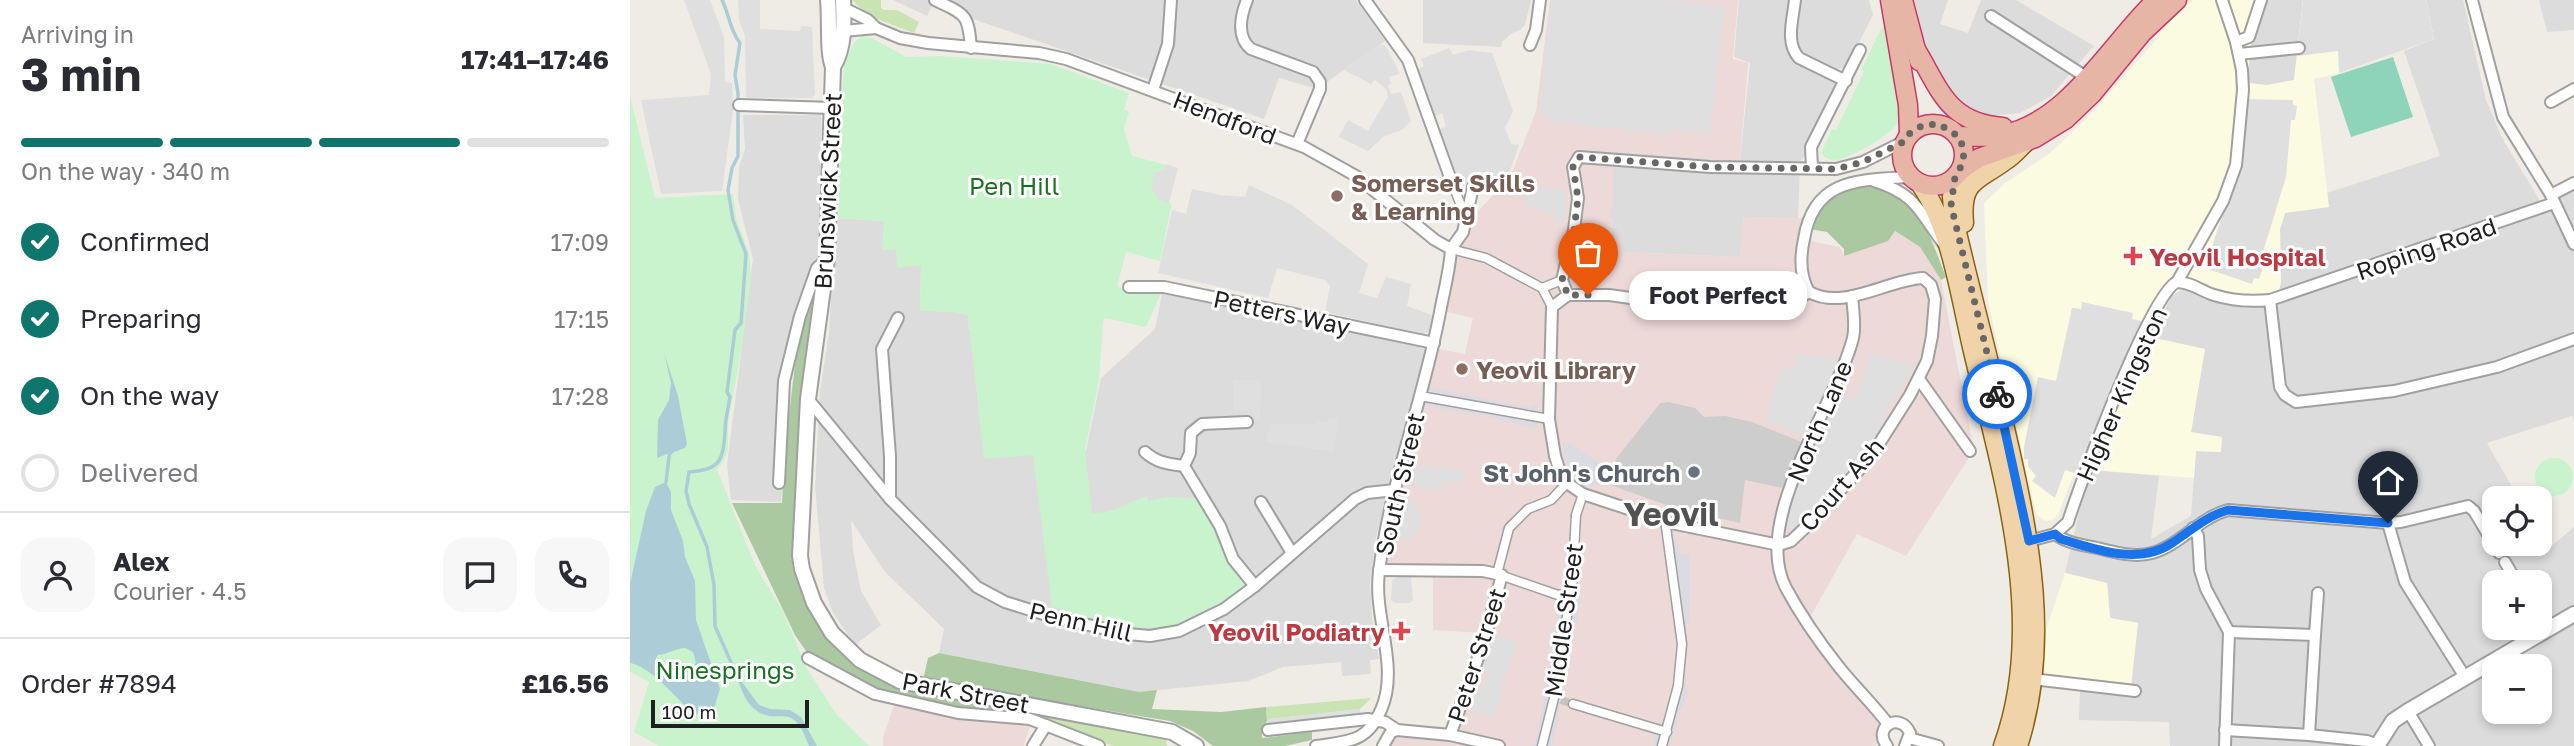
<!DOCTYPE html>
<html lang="en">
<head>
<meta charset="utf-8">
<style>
  body { margin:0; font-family:"Golos Text",sans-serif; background:#f7f7f7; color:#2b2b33; height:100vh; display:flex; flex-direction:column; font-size:26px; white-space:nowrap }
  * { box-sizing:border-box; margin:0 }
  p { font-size:23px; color:#7c7c81 }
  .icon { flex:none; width:38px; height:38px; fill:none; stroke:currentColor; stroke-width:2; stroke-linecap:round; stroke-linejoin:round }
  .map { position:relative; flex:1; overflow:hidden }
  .side { display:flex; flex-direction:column; background:#fff; width:630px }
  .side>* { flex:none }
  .tools { position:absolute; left:1852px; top:486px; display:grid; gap:14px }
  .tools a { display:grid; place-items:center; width:70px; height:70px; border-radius:14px; background:#fff; box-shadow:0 4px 10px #0003; font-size:35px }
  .scale { position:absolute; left:21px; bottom:18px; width:158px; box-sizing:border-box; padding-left:7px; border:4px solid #1f1f1f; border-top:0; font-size:19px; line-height:24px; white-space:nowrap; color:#1f1f1f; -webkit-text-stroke:5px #fff; paint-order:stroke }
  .pin { position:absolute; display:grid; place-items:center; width:60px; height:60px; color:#fff; margin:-72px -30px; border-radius:50% 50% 50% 0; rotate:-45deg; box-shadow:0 0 7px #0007 }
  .pin .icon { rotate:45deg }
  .courier { position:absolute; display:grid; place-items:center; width:70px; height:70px; margin:-35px; border:5px solid #1a73e8; border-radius:50%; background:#fff; color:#222; box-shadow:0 2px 9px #0007 }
  .bubble { position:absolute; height:49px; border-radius:21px; background:#fff; box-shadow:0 4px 10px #0003; font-size:23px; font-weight:700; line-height:49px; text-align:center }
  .head em { font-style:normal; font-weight:700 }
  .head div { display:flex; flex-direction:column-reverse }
  .head { display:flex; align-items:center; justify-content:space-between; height:119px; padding:0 21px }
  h1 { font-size:46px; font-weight:700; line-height:52px }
  .bar { display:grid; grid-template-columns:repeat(4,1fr); gap:10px 7px; align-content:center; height:84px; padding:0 21px }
  .bar i { height:9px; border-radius:5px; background:#e1e1e2 }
  .bar .current { background:#0f766e }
  .bar p { grid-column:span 4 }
  .line { display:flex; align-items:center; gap:18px; padding:0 21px; border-top:2px solid #e1e1e2 }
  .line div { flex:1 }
  .round { display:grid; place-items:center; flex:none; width:74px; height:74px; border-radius:21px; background:#f7f7f7 }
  ol { padding:0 21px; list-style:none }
  li { display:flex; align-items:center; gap:21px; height:77px }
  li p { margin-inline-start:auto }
  li .icon { padding:7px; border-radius:50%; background:#0f766e; color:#fff; stroke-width:4 }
  li:last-child { color:#7c7c81 }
  li i { width:38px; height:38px; border:4px solid #e1e1e2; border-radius:50% }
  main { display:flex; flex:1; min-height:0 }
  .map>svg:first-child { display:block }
  .residential { fill:#dddcdc; fill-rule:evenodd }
  .commercial { fill:#edd9d8 }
  .education { fill:#fbfbe2 }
  .religious { fill:#cdcdcd }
  .grass { fill:#c9e3b2 }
  .forest { fill:#abc9a0 }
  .park { fill:#c9f3cd }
  .pitch { fill:#8dd4ba }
  .parking { fill:#dfdfdf }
  .plaza { fill:#dbdbe4 }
  .water { fill:#accdd7; fill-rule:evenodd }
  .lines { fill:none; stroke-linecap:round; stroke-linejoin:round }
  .stream { stroke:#accdd7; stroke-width:3.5 }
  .pedestrian-tunnel { stroke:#c5c3be; stroke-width:8; stroke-dasharray:8 4; stroke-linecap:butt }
  .pedestrian-casing { stroke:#a0a0a0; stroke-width:11 }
  .minor-casing { stroke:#a0a0a0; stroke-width:14 }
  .tertiary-casing { stroke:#a0a0a0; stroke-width:18 }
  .primary-casing { stroke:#886311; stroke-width:21 }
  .trunk-casing { stroke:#c73968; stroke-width:21 }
  .pedestrian { stroke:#fff; stroke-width:8 }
  .minor { stroke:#fff; stroke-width:10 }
  .tertiary { stroke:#fff; stroke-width:14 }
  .primary { stroke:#f1d3a9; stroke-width:18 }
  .trunk { stroke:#e7b5a6; stroke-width:18 }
  .done { stroke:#686765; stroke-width:7; stroke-dasharray:0 12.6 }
  .route { stroke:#1a73e8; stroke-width:9 }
  .education-dot { fill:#8d6e63; stroke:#fff; stroke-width:2.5 }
  .health-dot { fill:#e0444e; stroke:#fff; stroke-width:2.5 }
  .worship-dot { fill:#6b7280; stroke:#fff; stroke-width:2.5 }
  .labels { text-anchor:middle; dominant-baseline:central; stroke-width:6; stroke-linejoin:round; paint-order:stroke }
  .street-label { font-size:24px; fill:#1f1f1f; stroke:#fff }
  .education-label { font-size:24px; font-weight:bold; fill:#785e54; stroke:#fff; text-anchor:start }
  .park-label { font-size:24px; fill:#187121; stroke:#fff }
  .health-label { font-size:24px; font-weight:bold; fill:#be3a42; stroke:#fff; text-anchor:start }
  .worship-label { font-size:24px; font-weight:bold; fill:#5b616d; stroke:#fff; text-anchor:end }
  .district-label { font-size:32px; font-weight:bold; fill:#525252; stroke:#fff }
</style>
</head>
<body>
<main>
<section class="side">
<div class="head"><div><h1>3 min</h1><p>Arriving in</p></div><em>17:41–17:46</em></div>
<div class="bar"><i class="current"></i><i class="current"></i><i class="current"></i><i></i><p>On the way · 340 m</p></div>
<ol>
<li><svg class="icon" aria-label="check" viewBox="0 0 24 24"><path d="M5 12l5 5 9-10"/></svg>Confirmed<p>17:09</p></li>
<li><svg class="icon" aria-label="check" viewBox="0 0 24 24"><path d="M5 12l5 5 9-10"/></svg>Preparing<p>17:15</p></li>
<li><svg class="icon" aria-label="check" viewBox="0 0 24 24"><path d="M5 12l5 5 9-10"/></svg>On the way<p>17:28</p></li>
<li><i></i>Delivered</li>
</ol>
<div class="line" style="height:126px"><a class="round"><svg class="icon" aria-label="person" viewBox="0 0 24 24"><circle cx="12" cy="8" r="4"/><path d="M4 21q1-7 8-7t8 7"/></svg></a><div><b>Alex</b><p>Courier · 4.5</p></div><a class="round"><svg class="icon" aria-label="chat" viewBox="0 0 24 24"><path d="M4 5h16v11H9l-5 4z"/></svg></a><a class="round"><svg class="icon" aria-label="phone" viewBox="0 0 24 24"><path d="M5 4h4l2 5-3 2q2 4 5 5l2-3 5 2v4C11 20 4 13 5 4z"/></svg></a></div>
<div class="line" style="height:91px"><div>Order #7894</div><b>£16.56</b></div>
</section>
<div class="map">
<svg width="1944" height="746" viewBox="0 0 1944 746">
  <rect width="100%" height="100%" fill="#efece6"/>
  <g class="residential">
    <polygon points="263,0 726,0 755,41 687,89 649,78 634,119 302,5 297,16"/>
    <polygon points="793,0 901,0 895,25 890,30 882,33 872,42 871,47 793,43"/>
    <polygon points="1109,0 1239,0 1243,15 1217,66 1206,70 1209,86 1170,164 1168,218 1114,217 1110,257 992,252 981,237 983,220 979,215 982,195 983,151 1110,161 1120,63 1104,57"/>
    <polygon points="1284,0 1318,0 1310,24 1338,33 1351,0 1386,0 1464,46 1420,97 1390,113 1358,116 1337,107 1321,91 1304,64 1292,34"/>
    <polygon points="1636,0 1673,0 1664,81 1637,85 1617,83 1622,35"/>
    <path d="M1796 0H1833L1856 100 1872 138 1912 204 1944 189V419L1942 416 1857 443 1889 499H1864V544H1909V534L1918 549 1944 527V746H1540L1539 722 1449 720 1450 691 1506 695 1501 686 1508 623 1480 618 1477 583 1435 573 1453 495 1463 470 1529 476 1521 539 1561 516 1566 451 1591 452 1561 432 1575 349 1520 337 1542 295 1551 290H1556L1574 299 1651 282 1650 229 1655 213 1698 207 1697 193 1810 156 1774 51 1804 39ZM1864 583H1909V628H1864ZM1864 667H1909V712H1864Z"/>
    <polygon points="1909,0 1944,0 1944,30 1917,32"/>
    <polygon points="113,115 191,115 193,195 191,272 179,306 162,370 151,502 101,500 97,465 123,259 108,199 109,167 115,149"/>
    <polygon points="206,218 254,221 253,250 266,249 291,265 290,310 325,312 338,315 339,329 426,452 456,451 471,378 525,329 534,285 800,345 746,537 740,583 742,619 749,659 740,660 741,674 712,676 711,662 653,667 618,681 509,692 309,653 314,629 254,571 221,520 223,550 231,591 251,625 225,645 203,613 194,588 185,486 190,390 199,333"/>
  </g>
  <g class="commercial">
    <polygon points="920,0 1108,0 1103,59 1118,63 1110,161 983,151 983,203 979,214 983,220 982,236 993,239 992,252 1110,257 1114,217 1179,218 1180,241 1210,247 1214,256 1264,231 1290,247 1311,280 1344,450 1276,556 1227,534 1174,628 1248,720 1246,746 758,746 761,737 784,725 817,727 852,633 803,630 803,573 757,572 761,532 792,405 809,349 835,354 843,318 817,312 823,270 839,220 880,178 906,111"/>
    <polygon points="265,702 401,723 394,746 253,746 253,738"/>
  </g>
  <g class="education">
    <polygon points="1563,0 1625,0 1614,32 1622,35 1617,83 1637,85 1664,80 1673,0 1796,0 1804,39 1709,73 1684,79 1699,207 1655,213 1650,229 1651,282 1646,305 1615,308 1574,299 1556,290 1551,290 1542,295 1520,337 1575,349 1561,432 1592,437 1591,452 1566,451 1564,478 1463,470 1444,473 1428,515 1422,520 1415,521 1406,514 1358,301 1354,203 1375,183 1420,153 1457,118 1521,46 1534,27"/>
    <polygon points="1435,573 1477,583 1480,618 1508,623 1501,686 1417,676 1413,670 1416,630"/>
  </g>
  <polygon class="religious" points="1038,402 1065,408 1074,417 1095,416 1122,422 1174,443 1152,488 1115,480 1110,523 1045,508 983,486 986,459 1030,403"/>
  <g class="grass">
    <polygon points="222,0 251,0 251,8 254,10 267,10 289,22 284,33 234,14 234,11"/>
    <polygon points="741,698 730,709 639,719 637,721 636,707"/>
    <polygon points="402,712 533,735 536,739 537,746 483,746 401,717"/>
  </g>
  <g class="forest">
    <path d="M1244 185C1251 188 1259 189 1265 193 1293 208 1305 250 1316 277L1311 280 1290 247 1265 231 1258 241 1214 256V249L1197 232 1179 229C1196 198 1208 187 1244 185Z"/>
    <polygon points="189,276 164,544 197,637 239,674 272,688 402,712 401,717 300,705 231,685 178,654 165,635 102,503 152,503 155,448 167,348"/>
    <polygon points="309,653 509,692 527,690 522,709 591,712 636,707 637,721 632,730 632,738 682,731 682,740 655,746 583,746 563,731 540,721 293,680 298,658"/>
  </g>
  <g class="park">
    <path d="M1253 25 1259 27 1270 104C1270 112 1270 119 1266 125 1260 136 1216 160 1205 160 1198 160 1194 157 1191 153L1202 129 1206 130 1234 72 1231 70Z"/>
    <path d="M232 36 242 38 276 57 310 56 421 64 499 93 494 110 499 112 494 129 502 156 536 165 535 169 526 172 529 200 541 203V207L530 261 496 252 487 287 510 294 531 293 516 327 475 318 473 322 469 381 455 450 462 513C488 512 494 504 517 496L518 501 538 497 572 499 615 584 613 591C603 598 592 606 581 612 522 642 481 623 422 607L403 455 354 459 338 315 325 312 290 311 291 265 267 268 266 249 252 250 254 221 206 218 214 63 224 43Z"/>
    <polygon points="0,96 25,198 103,194 106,218 119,253 121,276 111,353 98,422 98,450 92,464 87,469 114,538 127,569 153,611 176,667 206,714 239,746 29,746 4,732 19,682 0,672"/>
    <circle cx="1924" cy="477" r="19"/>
  </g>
  <polygon class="pitch" points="1763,57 1783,117 1721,137 1701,77"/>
  <g class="parking">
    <polygon points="54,0 80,0 94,37 95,82 102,83 103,110 92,191 31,194 11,100 79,95 81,74"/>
    <polygon points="108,0 130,0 130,29 170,31 171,26 182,27 185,94 182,98 116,98 115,35 109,21"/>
    <polygon points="921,0 1039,0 1095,6 1080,134 1043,130 1041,134 918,122 910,108"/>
    <polygon points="1673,0 1796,0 1804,39 1709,73 1708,51 1667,56"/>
    <polygon points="749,45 754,45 757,48 770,74 759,77 761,84 758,85 761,94 771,92 781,121 772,130 754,136 738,151 709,137 718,120 738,131 758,97 756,89 745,80 741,84 714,70"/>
    <polygon points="819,48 823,55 839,50 862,53 883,111 875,128 881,144 889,145 877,180 854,187 853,183 836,189 836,184 830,186 810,129 816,126 812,113 804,116 788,69 794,66 791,59"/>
    <polygon points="1614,99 1663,100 1663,105 1667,106 1665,120 1661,120 1656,177 1629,265 1633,267 1629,279 1624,278 1622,284 1575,268 1609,164"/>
    <polygon points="536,164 548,168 539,203 529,200 521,188 524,173 535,169"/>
    <polygon points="619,185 662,205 738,264 729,293 747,298 756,277 781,284 777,306 805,316 802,330 794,334 695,312 700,286 695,280 647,268 638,298 528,273 542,210 556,214 562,189 590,195 615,197"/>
    <polygon points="899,187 935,189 934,222 923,221 925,213 894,207"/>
    <polygon points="1452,302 1503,313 1502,319 1512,321 1447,474 1435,470 1425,498 1402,481 1406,476 1398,466 1398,459 1394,459 1394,447 1408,377 1426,381 1442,308 1451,309"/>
    <polygon points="1166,354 1196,356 1209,361 1174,436 1136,421 1151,366 1159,368 1163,366 1165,364"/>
    <polygon points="1241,354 1286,365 1253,419 1256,421 1255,429 1238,455 1164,534 1153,519 1159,494 1172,471 1209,389 1225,400"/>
    <polygon points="603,380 631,380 630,420 622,420 622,411 603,413"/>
    <polygon points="699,418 708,418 704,452 635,442 640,424 686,424 687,421 697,422"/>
    <polygon points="784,465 836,471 835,481 813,483 813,490 795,490 795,487 779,485"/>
    <polygon points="775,501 788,502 786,511 790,512 788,534 783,534 782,540 767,539"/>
    <polygon points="769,576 781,576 783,600 780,603 765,603 761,600 762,580"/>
    <polygon points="861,633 889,643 878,664 865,718 835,708 842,690 851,692 859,671 850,668"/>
    <polygon points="730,709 730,725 635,738 634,727 639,719"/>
  </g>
  <g class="plaza">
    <polygon points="797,387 901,408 908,403 907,429 857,416 792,405"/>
    <polygon points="937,442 969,463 968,486 957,485 945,476 936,461 932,444"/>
    <polygon points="1030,527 1043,530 1050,554 1059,555 1059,623 1056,624 1056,683 1058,694 1046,721 1048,722 1039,746 1024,746 1026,739 1024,735 943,704 997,714 1026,724 1034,722 1049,659 1038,541"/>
    <polygon points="951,598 922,746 902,746 905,743 914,700 930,605"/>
  </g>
  <g class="water">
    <polygon points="34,353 48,396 57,444 55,448 44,452 39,457 37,454 27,458 28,420 39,400 41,383"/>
    <path d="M36 482 41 492V510L53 541 55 557 65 581 66 620 90 689 84 708 64 715C48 700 22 667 0 663V584L16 511 25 487ZM55 648 63 652 66 663 51 673H40L25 660 28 655C38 654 44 649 55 648Z"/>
    <path d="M106 674 129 705 140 709 160 710 171 717 187 746H179C175 737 171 723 161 718 155 715 146 717 139 716 118 712 112 692 106 674Z"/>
  </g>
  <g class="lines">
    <g class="stream">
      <path d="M92 0C99 14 100 31 110 43L105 75 108 93V156L102 168 98 190 103 220 116 254 111 323 105 330 97 392 100 397C98 409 95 420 95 432 93 461 90 470 59 472L56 491 59 504 77 547 84 585 85 626 107 676"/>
      <polyline points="36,482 39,457"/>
    </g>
    <polyline class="pedestrian-tunnel" points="931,700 943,704"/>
    <g class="pedestrian-casing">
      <g id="pedestrian">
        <polyline points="822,183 836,218"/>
        <polyline points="821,249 856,258 912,288"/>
        <polyline points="912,288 922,307"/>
        <polyline points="912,288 932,280"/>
        <polyline points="790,396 919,419"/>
        <polyline points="937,483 921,500 898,509 879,528 867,574 928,595 938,594"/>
        <polyline points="943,704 1037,732"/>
        <polyline points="912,746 924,698 939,603 938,594 942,586 946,515 953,494"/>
        <polyline points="1032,746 1048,686 1052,644 1036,527 1041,523"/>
      </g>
    </g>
    <g class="minor-casing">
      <g id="minor">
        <path d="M305 0C335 15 338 12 341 48"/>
        <path d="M617 0C611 15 606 37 621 49L683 72 690 82V89L667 144"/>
        <polyline points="735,0 778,60 822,183"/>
        <path d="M1165 0C1163 19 1155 43 1169 58L1216 81"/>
        <polyline points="1592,0 1606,42"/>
        <polyline points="1842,0 1873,117 1921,195 1944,244"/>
        <polyline points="214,8 238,20 246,28 270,38 298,43 409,53 436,59 674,147 726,176 805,240 821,249"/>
        <polyline points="1361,16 1456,77"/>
        <polyline points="213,31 246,28"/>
        <polyline points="900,45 906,30 910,0"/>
        <polyline points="1609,54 1669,48"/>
        <polyline points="523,90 538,44 541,0"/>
        <polyline points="1921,102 1944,89"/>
        <polyline points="109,105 202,108"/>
        <polyline points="1182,168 1181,147 1230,50"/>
        <path d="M1244 181C1286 194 1289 211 1313 243"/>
        <polyline points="1921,195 1944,183"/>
        <polyline points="821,249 833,232 843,187"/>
        <path d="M1547 282C1561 282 1571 291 1584 295 1603 301 1620 302 1640 300L1924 203"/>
        <polyline points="499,287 534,287 804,343"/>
        <path d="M1179 292C1170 276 1170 257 1174 239 1184 178 1229 180 1280 177"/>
        <polyline points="938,295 932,280 944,230 948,198 943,167 949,157 1080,167 1206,169 1233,162 1275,141"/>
        <polyline points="938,295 922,307 919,419 925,456 930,472 937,483 953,494 1041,523 1149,545"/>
        <polyline points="938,295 979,295 1051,305 1111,306 1166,300 1179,292"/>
        <path d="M1222 296C1223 309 1226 326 1223 338 1206 405 1120 520 1156 588 1171 616 1190 643 1209 667 1225 687 1243 704 1258 724"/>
        <polyline points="1640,300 1650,387 1655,395 1666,402 1764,391 1867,367 1944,339"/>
        <polyline points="1289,379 1340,451"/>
        <polyline points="178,399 260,499 347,587 375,602 420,616 497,634 520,636 549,631 594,609 625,586 725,499 737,493 765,490"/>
        <polyline points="617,422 572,424 561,433 560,453 554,466 590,526 603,559 625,586"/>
        <path d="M515 452C527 463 539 464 554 466"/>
        <polyline points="149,483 154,381 170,316 187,268 197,259"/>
        <polyline points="260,499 260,456 252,349 268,318"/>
        <polyline points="631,502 662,553"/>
        <polyline points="1758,523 1775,582 1835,677"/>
        <polyline points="1563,528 1568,536 1570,570 1576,589 1599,632 1595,746"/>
        <path d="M1425 534C1436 543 1453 545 1467 548 1483 552 1504 558 1522 553 1550 545 1569 518 1598 510L1758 523 1771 522 1838 506 1844 511 1869 553"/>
        <path d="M1399 541 1425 534 1438 522C1449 486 1521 292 1547 282L1593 201 1606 165 1613 90 1612 70 1606 42 1619 37 1631 0"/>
        <path d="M1149 545 1161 541 1181 522 1240 458 1280 395 1297 361 1302 336 1305 299 1301 285 1293 278C1256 280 1214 311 1179 292"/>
        <polyline points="1875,562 1887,583"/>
        <polyline points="749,570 853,571 867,574"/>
        <polyline points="1599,632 1685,635 1688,593"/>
        <polyline points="1685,635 1679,735 1737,741 1747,745"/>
        <polyline points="178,658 245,694 328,713 400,719 469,746"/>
        <polyline points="1402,679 1505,691"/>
        <polyline points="1778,711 1799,746"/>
        <polyline points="638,730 738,719 755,722 767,730 820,735 869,746"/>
        <polyline points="1595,730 1679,735"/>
        <polyline points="820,735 853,644 872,575"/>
        <polyline points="1279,738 1308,746"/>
        <polyline points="403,746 416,725"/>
        <path d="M686 746C718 741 737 743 751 710 770 667 743 617 749 572 760 482 795 396 811 307 815 287 820 268 821 249"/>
        <polyline points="753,746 761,732 767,730"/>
        <path d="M1257 746C1242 727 1270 711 1280 733L1275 746"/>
      </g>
    </g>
    <g class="tertiary-casing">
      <g id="tertiary">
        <path d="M198 0C200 18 197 53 203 67"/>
        <path d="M213 0C214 21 215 48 203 67L197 259 178 399 170 556 172 569 184 603 202 633 230 660 270 681 542 732 566 746"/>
        <polyline points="1747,746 1763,721 1778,711 1944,614"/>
      </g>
    </g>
    <g class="primary-casing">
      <g id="primary">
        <path d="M1325 177 1322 197 1324 220C1341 293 1360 364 1377 437 1400 538 1421 644 1388 746"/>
        <path d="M1291 185C1321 228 1330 296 1342 347 1371 472 1419 620 1373 746"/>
        <path d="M1334 223C1330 179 1347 182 1376 160 1384 155 1390 147 1397 141"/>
      </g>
    </g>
    <g class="trunk-casing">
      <g id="trunk">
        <polyline points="1260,0 1278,105 1279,134"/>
        <polyline points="1273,0 1289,61"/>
        <path d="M1287 51C1311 92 1319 123 1373 127"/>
        <circle cx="1303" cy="155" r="31"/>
        <path d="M1328 136C1342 137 1357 138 1371 135 1438 123 1480 44 1526 0"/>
        <polyline points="1331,170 1349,158 1405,138 1436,119 1462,94 1512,33 1547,0"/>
      </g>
    </g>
    <use href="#pedestrian" class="pedestrian"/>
    <use href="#minor" class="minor"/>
    <use href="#tertiary" class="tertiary"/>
    <use href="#primary" class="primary"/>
    <use href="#trunk" class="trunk"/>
  </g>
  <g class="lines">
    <polyline class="done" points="958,295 938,295 932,280 944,230 948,198 943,167 949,157 1080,167 1206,169 1233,162 1275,141 1279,134 1293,125 1309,124 1328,136 1334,149 1333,163 1325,177 1321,205 1367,394"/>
    <path class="route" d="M1367 394 1399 541 1425 534 1431 539C1465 549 1509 566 1542 543 1560 531 1577 516 1598 510L1758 523"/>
  </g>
  <g class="education-dot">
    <circle cx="707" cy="196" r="7"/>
    <circle cx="832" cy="369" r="7"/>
  </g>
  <g class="health-dot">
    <path d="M1499.5 245.5h7v7h7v7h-7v7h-7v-7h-7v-7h7z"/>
    <path d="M767.5 620.5h7v7h7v7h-7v7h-7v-7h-7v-7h7z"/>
  </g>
  <circle class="worship-dot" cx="1064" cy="472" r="7"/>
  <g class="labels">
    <g class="street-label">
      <text transform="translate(595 117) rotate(21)">Hendford</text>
      <text transform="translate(197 191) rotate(-87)">Brunswick Street</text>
      <text transform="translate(1796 248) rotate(-19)">Roping Road</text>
      <text transform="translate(652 312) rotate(12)">Petters Way</text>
      <text transform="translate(1491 394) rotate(-66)">Higher Kingston</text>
      <text transform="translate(1189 421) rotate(-67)">North Lane</text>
      <text transform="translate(769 484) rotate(-77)">South Street</text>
      <text transform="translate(1211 484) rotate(-49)">Court Ash</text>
      <text transform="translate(933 620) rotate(-82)">Middle Street</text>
      <text transform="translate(451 621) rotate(13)">Penn Hill</text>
      <text transform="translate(846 655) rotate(-72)">Peter Street</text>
      <text transform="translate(336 692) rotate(11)">Park Street</text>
    </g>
    <g class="education-label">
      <text x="721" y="182">Somerset Skills<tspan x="721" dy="28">&amp; Learning</tspan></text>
      <text x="846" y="369">Yeovil Library</text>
    </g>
    <g class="park-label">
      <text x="384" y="185">Pen Hill</text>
      <text x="95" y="669">Ninesprings</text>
    </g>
    <g class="health-label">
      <text x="1519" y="256">Yeovil Hospital</text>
      <text x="755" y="631" text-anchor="end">Yeovil Podiatry</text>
    </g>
    <g class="worship-label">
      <text x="1050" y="472">St John's Church</text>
    </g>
    <g class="district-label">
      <text x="1041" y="514">Yeovil</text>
    </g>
  </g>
</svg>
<div class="tools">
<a><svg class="icon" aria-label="locate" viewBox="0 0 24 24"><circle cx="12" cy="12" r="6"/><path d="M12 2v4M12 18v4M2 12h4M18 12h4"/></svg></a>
<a>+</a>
<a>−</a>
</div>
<div class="scale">100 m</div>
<div class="pin" style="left:958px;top:295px;background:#ea580c"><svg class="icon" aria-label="bag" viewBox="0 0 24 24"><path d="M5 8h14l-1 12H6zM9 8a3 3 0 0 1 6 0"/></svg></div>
<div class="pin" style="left:1758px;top:523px;background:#1f2937"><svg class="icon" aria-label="home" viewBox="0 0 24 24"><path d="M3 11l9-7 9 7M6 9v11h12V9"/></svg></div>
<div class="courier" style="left:1367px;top:394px"><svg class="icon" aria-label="bike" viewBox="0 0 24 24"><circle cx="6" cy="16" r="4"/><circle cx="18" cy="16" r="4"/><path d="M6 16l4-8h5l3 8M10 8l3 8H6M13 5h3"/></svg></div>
<div class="bubble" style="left:999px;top:271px;width:178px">Foot Perfect</div>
</div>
</main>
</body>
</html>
